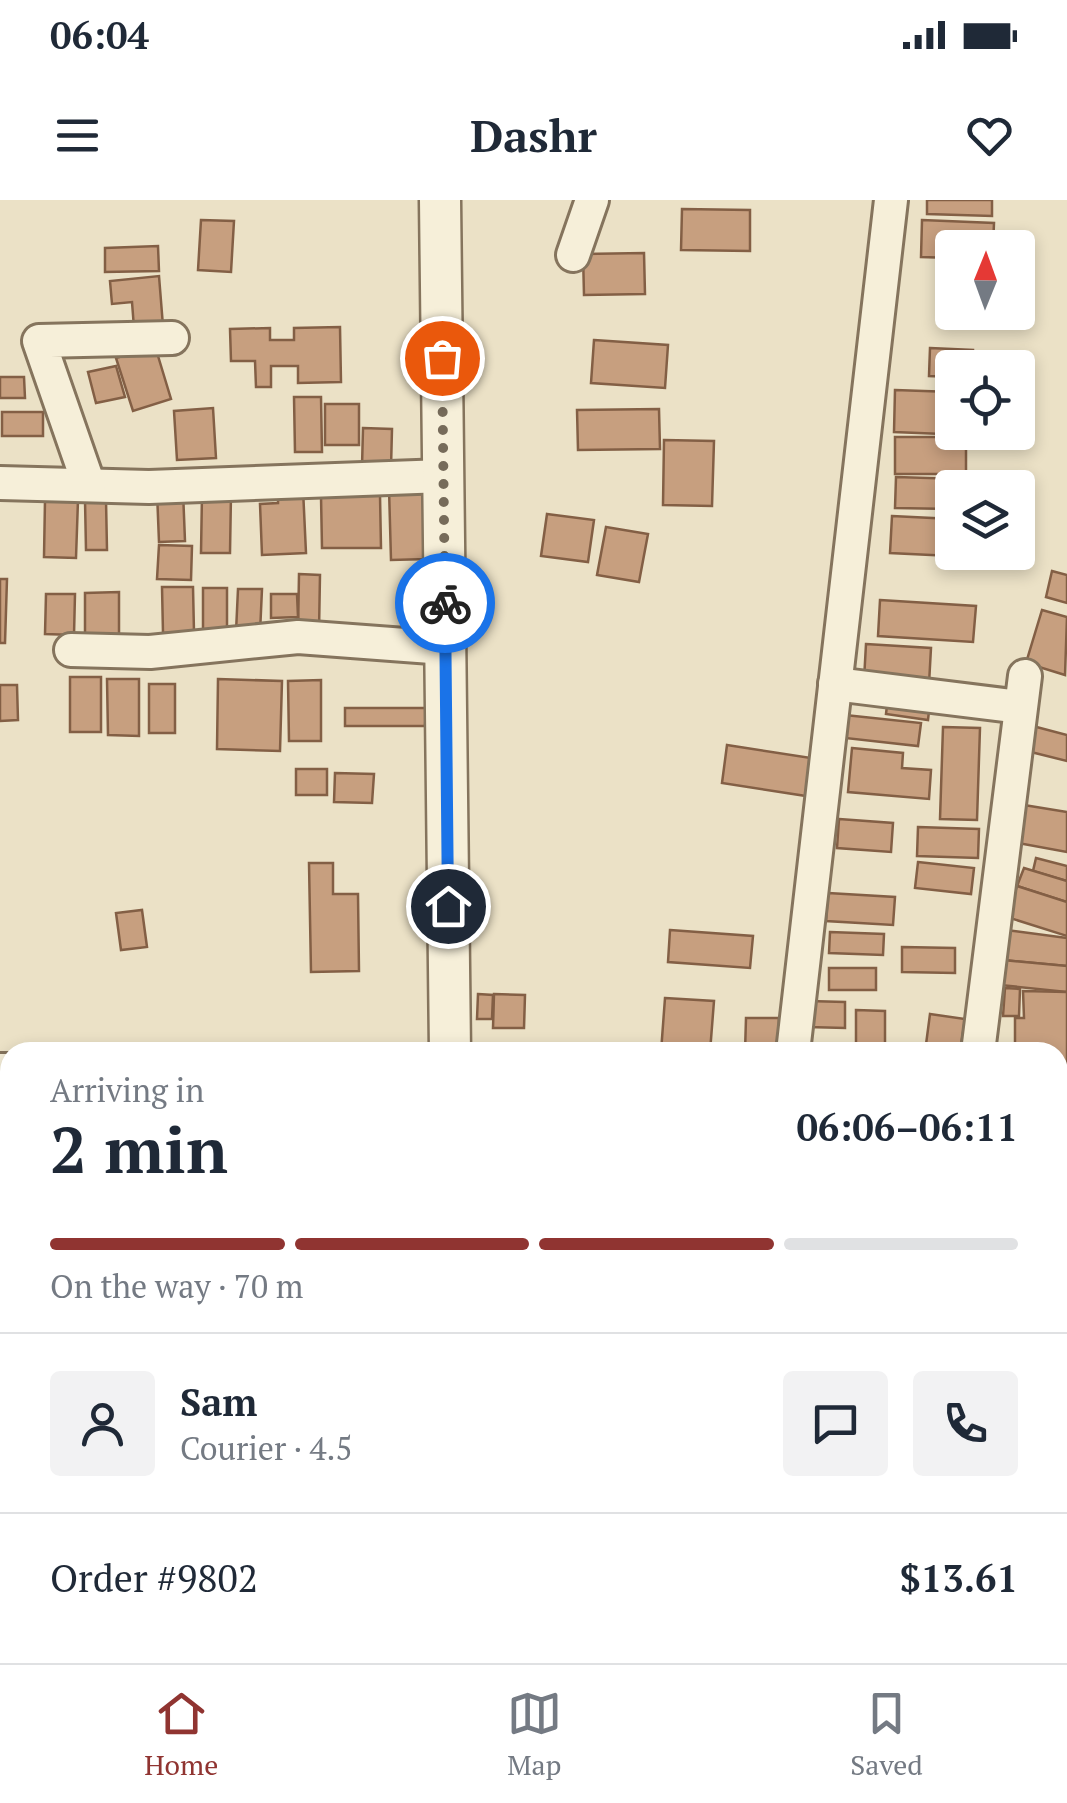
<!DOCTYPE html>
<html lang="en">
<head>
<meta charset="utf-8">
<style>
  body { margin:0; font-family:"PT Serif",serif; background:#f2f2f3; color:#1f2937; height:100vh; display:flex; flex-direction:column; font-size:38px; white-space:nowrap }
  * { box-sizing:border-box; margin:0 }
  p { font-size:32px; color:#747a83 }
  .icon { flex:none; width:55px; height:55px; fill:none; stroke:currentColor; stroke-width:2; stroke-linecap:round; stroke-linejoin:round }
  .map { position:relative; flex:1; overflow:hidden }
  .drawer { position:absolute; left:0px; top:842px; width:1068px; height:622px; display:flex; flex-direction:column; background:#fff; border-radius:30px 30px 0 0; box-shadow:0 5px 15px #0003 }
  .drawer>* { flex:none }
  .needle { width:65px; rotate:1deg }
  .tools { position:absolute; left:935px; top:30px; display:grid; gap:20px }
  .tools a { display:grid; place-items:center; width:100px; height:100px; border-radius:10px; background:#fff; box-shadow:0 5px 15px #0003; font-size:50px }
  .pin { position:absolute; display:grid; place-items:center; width:85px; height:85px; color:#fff; margin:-42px; border:5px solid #fff; border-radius:50%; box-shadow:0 2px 10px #0007 }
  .courier { position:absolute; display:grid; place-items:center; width:100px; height:100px; margin:-50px; border:8px solid #1a73e8; border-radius:50%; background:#fff; color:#222; box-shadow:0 2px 12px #0007 }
  .summary em { font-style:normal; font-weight:700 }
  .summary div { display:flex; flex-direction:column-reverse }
  .summary { display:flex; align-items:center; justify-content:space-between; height:170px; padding:0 50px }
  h1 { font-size:65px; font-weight:700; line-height:75px }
  .bar { display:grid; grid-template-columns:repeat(4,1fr); gap:15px 10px; align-content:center; height:120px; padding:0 50px }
  .bar i { height:12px; border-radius:8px; background:#e0e1e3 }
  .bar .selected { background:#903431 }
  .bar p { grid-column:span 4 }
  .line { display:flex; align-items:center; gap:25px; padding:0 50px; border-top:2px solid #e0e1e3 }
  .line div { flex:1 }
  .round { display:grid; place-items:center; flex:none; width:105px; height:105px; border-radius:10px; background:#f2f2f3 }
  .status { display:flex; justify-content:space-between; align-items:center; height:70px; padding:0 50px; background:#fff; direction:ltr }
  .status svg { height:28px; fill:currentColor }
  header { display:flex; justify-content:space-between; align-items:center; height:130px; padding:0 50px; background:#fff; font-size:45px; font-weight:700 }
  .dock { display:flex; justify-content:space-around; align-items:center; height:140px; border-top:2px solid #e0e1e3; background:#fff; font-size:28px; color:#747a83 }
  .dock a { display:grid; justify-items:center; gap:5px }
  .dock .selected { color:#903431 }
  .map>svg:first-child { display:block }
  .building { fill:#c79f7f; stroke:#835f45; stroke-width:2.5 }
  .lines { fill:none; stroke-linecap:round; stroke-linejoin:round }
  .minor-casing { stroke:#85745d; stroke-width:38 }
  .tertiary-casing { stroke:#85745d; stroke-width:45 }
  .minor { stroke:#f6efd9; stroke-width:32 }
  .tertiary { stroke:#f6efd9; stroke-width:40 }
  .done { stroke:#766b5a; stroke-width:10; stroke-dasharray:0 18 }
  .route { stroke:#1a73e8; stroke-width:12 }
</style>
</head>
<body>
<div class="status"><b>06:04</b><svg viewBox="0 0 49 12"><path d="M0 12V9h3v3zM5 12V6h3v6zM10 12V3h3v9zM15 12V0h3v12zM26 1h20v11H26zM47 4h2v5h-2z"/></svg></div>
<header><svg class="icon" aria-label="menu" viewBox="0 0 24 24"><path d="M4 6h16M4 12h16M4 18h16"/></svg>Dashr<svg class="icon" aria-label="heart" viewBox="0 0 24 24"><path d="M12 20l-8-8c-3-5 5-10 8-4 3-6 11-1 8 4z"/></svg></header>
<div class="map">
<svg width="1067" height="1463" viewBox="0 0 1067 1463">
  <rect width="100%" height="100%" fill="#ebe1c6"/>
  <g class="building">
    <polygon points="927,0 992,0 992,16 927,14"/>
    <polygon points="682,9 750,10 750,51 681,50"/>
    <polygon points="201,20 234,21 231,72 198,70"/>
    <polygon points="922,20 994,23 993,48 952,48 952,58 921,57"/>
    <polygon points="158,46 159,71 105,72 105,48"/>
    <polygon points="644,53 645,94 584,95 583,54"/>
    <polygon points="159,76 163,126 134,128 132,102 112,104 110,81"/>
    <polygon points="340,127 341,182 298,183 298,166 271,166 271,187 256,187 255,161 231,161 230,129 270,128 270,140 294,140 294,128"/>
    <polygon points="594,140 668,145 665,188 591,183"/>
    <polygon points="155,146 171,199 133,211 116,158"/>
    <polygon points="930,148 973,150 972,168 952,168 952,177 929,176"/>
    <polygon points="116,166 125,197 96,203 88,172"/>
    <polygon points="0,177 24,177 25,198 0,198"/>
    <polygon points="895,190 952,192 952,232 967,232 967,235 894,232"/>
    <polygon points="294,197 321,197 322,252 295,252"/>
    <rect x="325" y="204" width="34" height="41"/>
    <polygon points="213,208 216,258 177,260 174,211"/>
    <polygon points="659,209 660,249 578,250 577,210"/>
    <rect x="2" y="212" width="41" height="24"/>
    <polygon points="363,228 392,229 391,268 362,267"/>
    <rect x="895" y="237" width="71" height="37"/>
    <polygon points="664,240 714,241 712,306 663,305"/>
    <polygon points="896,277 961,279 961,288 952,288 952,309 895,308"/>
    <polygon points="389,288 427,288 428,359 391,360"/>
    <polygon points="303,289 306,353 262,355 260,304 278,303 278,290"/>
    <polygon points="183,291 185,341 159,342 157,292"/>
    <polygon points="202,294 231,294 230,353 201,353"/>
    <polygon points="380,295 381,348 322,348 321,296"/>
    <polygon points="45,300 78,300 76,358 44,357"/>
    <polygon points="85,300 106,300 107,350 86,350"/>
    <polygon points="547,314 594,320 588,362 541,356"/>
    <polygon points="892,316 952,319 952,352 972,352 972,357 890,353"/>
    <polygon points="606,327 648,334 639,382 597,375"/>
    <polygon points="159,345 192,346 191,380 157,379"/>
    <polygon points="1052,371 1067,375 1067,403 1046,397"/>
    <polygon points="299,374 320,375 319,431 298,431"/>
    <polygon points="0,379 7,379 5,443 0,443"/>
    <polygon points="162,387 193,387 194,432 163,433"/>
    <polygon points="203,388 227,388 227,434 203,433"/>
    <polygon points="238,389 262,389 260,433 236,432"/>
    <polygon points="119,392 119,445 85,445 85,393"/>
    <polygon points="46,394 75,394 74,435 45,434"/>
    <polygon points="271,394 297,394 298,417 271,418"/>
    <polygon points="880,400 976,406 973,442 878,436"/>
    <polygon points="1042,410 1067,417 1065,475 1026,463"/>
    <polygon points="866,444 931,448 929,484 864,480"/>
    <rect x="70" y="477" width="31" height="55"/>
    <polygon points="107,479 139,479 139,536 108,535"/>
    <polygon points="218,479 282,481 280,551 217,549"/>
    <polygon points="321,480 321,541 289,541 288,481"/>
    <rect x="149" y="484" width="26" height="49"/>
    <polygon points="0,485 17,485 18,520 0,521"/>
    <polygon points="888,497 930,502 928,520 886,514"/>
    <polygon points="345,508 426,508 425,526 345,526"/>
    <polygon points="845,515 921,523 918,546 845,538"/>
    <polygon points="1029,525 1067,535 1067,561 1023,550"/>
    <polygon points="943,527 980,528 977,620 940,619"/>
    <polygon points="727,545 811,558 806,596 722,583"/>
    <polygon points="852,548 903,553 902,568 931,570 929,599 848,592"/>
    <rect x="296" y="569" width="31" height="26"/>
    <polygon points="335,573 374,574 372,603 334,602"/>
    <polygon points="1024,605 1067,612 1067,652 1018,643"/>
    <polygon points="839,619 893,623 891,652 837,648"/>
    <polygon points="918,627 979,629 978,658 917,656"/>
    <polygon points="1036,658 1067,666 1067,681 1033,671"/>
    <polygon points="918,662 974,668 971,694 915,688"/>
    <polygon points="309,663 333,663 333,694 358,694 359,771 311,772"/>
    <polygon points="1024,668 1067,681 1067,702 1017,686"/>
    <polygon points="1017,686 1067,702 1067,736 1007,717"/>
    <polygon points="828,693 895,697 893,725 826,721"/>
    <polygon points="142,710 147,747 121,750 116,713"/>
    <polygon points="670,730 753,736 750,768 668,762"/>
    <polygon points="1006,730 1067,738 1067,766 1003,760"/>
    <polygon points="830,732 884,734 883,755 829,753"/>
    <polygon points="902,747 955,748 955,773 902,772"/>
    <polygon points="1003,760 1067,766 1067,792 1000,785"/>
    <rect x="829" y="768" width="47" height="22"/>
    <polygon points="1005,788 1020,789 1019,816 1003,816"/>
    <polygon points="1023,791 1067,792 1067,878 1058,878 1058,852 1015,852 1015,818 1024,818"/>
    <polygon points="478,794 493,795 492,819 477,819"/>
    <polygon points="494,794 525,795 524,828 493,828"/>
    <polygon points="665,798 714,801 710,852 661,852"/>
    <polygon points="808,801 845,802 845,828 808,827"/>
    <polygon points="856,810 885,811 885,848 856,848"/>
    <polygon points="930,814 965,819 960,852 925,852"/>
    <polygon points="746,818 779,818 778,852 745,852"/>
    <polygon points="1059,963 1067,963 1067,993 1058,993"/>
    <polygon points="0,1136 10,1136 10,1195 2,1195"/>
    <polygon points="1064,1372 1067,1412 1058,1422 1058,1379"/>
    <polygon points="1006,1455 1024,1455 1016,1463 998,1463"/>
  </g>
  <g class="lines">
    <g class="minor-casing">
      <g id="minor">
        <polyline points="573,55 592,0"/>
        <polyline points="0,283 149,287 444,276"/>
        <polyline points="89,285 39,141 172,138"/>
        <polyline points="71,450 150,452 298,437 445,448"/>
        <polyline points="835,484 1020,507"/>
        <polyline points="793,852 891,0"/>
        <polyline points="978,852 1025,476"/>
        <polyline points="0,870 10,870"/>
        <polyline points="1058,900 1067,903"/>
        <polyline points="1058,1275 1067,1263"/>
        <polyline points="1058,1430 1067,1439"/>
        <polyline points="904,1463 911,1455"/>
      </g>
    </g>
    <g class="tertiary-casing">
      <g id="tertiary">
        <polyline points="440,0 450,852"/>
        <polyline points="458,1455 458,1463"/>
      </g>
    </g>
    <use href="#minor" class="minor"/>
    <use href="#tertiary" class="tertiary"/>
  </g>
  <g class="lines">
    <polyline class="done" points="442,158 445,403"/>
    <polyline class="route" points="445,403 448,706"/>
  </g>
</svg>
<div class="tools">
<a><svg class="needle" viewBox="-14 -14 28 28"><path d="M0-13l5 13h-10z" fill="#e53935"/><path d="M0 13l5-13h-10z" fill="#747a83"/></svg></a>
<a><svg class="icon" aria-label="locate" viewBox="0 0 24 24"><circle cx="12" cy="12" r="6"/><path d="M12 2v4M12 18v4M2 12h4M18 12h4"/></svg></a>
<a><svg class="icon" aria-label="layers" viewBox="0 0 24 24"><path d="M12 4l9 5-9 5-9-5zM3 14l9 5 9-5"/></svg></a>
</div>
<div class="pin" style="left:442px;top:158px;background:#ea580c"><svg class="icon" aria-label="bag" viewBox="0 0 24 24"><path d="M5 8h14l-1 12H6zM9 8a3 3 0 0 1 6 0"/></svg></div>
<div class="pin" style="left:448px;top:706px;background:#1f2937"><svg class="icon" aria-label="home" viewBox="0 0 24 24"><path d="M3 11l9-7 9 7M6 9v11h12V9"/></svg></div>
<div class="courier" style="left:445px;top:403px"><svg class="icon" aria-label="bike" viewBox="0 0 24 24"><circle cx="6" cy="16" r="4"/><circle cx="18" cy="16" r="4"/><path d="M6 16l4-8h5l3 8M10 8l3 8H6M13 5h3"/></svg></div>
<section class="drawer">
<div class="summary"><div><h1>2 min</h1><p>Arriving in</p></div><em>06:06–06:11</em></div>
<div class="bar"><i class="selected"></i><i class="selected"></i><i class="selected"></i><i></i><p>On the way · 70 m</p></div>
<div class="line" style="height:180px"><a class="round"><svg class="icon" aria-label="person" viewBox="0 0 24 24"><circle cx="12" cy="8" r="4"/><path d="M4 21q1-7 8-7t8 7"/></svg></a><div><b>Sam</b><p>Courier · 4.5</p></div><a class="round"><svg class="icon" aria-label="chat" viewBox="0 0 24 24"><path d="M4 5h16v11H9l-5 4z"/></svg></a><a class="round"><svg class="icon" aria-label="phone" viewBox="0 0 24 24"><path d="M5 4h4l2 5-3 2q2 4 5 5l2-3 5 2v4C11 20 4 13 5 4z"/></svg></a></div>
<div class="line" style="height:130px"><div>Order #9802</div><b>$13.61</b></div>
</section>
</div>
<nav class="dock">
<a class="selected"><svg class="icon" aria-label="home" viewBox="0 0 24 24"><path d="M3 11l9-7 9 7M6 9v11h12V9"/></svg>Home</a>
<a><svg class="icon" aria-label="map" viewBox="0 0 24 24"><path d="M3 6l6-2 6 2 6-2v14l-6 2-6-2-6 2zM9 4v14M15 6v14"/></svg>Map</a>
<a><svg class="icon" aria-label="saved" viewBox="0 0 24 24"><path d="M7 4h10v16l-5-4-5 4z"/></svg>Saved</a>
</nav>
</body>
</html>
